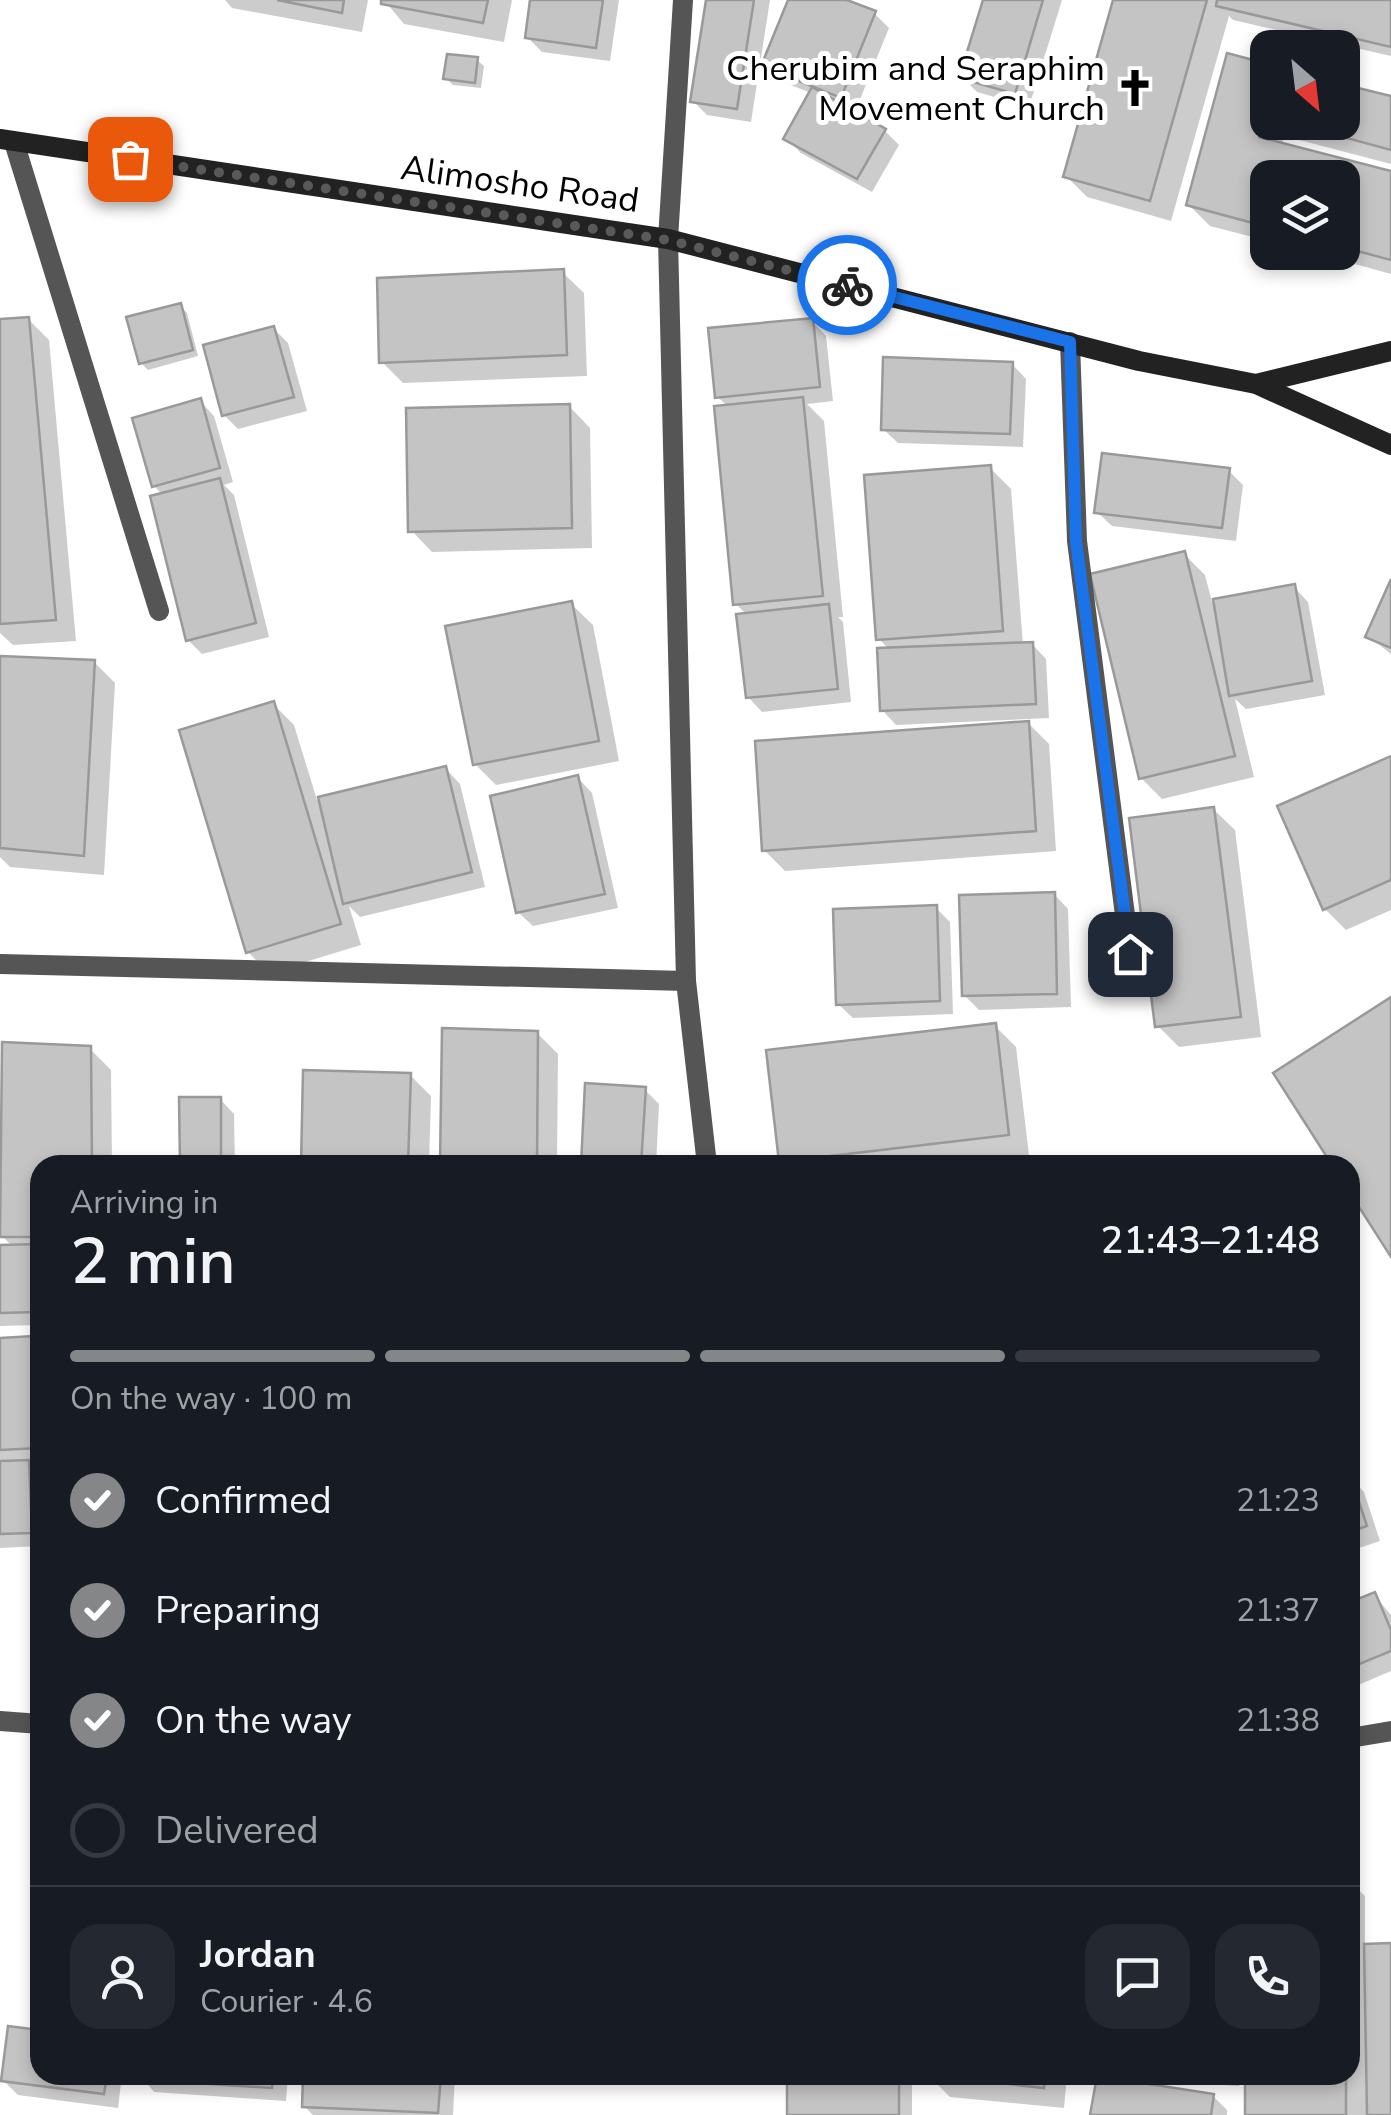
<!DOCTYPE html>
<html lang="en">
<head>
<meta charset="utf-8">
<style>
  body { margin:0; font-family:"Nunito Sans",sans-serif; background:#242831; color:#f1f3f6; height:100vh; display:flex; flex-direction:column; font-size:38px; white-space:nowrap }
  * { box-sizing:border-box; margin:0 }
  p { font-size:32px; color:#9ea1a6 }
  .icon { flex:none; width:55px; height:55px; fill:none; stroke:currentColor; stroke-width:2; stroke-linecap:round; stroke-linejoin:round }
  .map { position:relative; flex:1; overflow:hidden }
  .panel { position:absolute; left:30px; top:1155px; width:1330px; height:930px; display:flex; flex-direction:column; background:#171b24; border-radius:30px; box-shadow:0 5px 15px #0003 }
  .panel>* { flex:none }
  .needle { width:65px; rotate:152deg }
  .tools { position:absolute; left:1250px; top:30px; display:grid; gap:20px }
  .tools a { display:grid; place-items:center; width:110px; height:110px; border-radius:20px; background:#171b24; box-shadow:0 5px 15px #0003; font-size:50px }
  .pin { position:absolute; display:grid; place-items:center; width:85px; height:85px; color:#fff; margin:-42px; border-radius:20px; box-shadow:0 5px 15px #0006 }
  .courier { position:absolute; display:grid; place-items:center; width:100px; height:100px; margin:-50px; border:8px solid #1a73e8; border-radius:50%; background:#fff; color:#222; box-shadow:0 2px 12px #0007 }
  .head em { font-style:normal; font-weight:600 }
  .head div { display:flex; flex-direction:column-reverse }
  .head { display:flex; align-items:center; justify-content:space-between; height:170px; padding:0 40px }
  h1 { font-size:65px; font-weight:600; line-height:75px }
  .bar { display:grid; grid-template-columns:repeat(4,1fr); gap:15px 10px; align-content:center; height:120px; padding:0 40px }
  .bar i { height:12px; border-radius:8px; background:#363941 }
  .bar .on { background:#858687 }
  .bar p { grid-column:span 4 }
  .line { display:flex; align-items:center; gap:25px; padding:0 40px; border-top:2px solid #363941 }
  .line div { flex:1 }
  .round { display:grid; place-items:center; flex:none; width:105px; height:105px; border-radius:30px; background:#242831 }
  ol { padding:0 40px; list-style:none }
  li { display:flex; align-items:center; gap:30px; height:110px }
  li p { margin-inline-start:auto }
  li .icon { padding:10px; border-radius:50%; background:#858687; color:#fff; stroke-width:4 }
  li:last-child { color:#9ea1a6 }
  li i { width:55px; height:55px; border:5px solid #363941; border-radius:50% }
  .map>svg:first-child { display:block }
  .shadow { fill:#0003 }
  .building { fill:#c4c4c4; stroke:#999; stroke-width:2.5 }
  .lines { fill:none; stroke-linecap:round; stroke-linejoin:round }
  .lane { stroke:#555; stroke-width:20 }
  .street { stroke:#555; stroke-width:20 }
  .secondary { stroke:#222; stroke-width:20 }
  .done { stroke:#595959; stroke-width:10; stroke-dasharray:0 18 }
  .route { stroke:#1a73e8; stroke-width:12 }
  .labels { text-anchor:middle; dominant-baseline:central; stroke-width:10; stroke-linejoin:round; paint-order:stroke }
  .poi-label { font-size:35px; fill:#000; stroke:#fff; text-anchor:end }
  .street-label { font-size:35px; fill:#000; stroke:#fff }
</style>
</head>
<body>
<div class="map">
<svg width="1391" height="2115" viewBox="0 0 1391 2115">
  <rect width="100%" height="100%" fill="#fff"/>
  <g class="shadow">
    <polygon points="225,0 368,0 362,32 232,8"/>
    <polygon points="384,0 512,0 504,42 404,24"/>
    <polygon points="533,0 619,0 610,61 542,52 527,37"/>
    <polygon points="708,0 770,0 751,122 707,115 693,101"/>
    <polygon points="791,0 840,0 875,14 889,28 854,114 885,131 899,145 872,192 801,153 786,138 811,93 778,80 764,66"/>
    <polygon points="985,0 1062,0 1029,107 977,92 962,77"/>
    <polygon points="1116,0 1391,0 1391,56 1233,20 1229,16 1171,221 1087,197 1066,176"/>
    <polygon points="477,60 484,66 481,88 453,85 446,78"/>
    <polygon points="1268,67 1268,122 1342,122 1391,99 1391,164 1284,136 1282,146 1391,174 1391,274 1311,252 1342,252 1342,178 1268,178 1268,241 1210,226 1189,205"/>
    <polygon points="562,272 584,293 587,376 403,383 382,362"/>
    <polygon points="180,306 187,313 198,356 148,370 141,363"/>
    <polygon points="28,319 49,340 76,641 13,645 0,633 0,322"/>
    <polygon points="812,321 826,336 833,401 807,404 824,421 843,617 838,617 843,622 851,702 762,712 748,697 748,616 736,604 728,407 718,397"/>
    <polygon points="274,329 288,343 307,411 238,429 224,415"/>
    <polygon points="1012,364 1026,379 1023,447 898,443 883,429"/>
    <polygon points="200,401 214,416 233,482 224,485 234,495 269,637 202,654 188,640 163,495 154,486"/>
    <polygon points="569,406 590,428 592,548 432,552 411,530"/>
    <polygon points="990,468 1011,489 1023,645 1032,644 1046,659 1049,718 896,725 882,710 890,650 879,639"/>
    <polygon points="1229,471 1243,485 1236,541 1112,526 1097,512"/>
    <polygon points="1184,554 1205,575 1212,602 1294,587 1308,602 1325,695 1246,709 1235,699 1254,777 1162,799 1141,778"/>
    <polygon points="1391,586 1391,654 1368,636"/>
    <polygon points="571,604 593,625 619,761 496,785 475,764"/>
    <polygon points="0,659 94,662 115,683 104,875 10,867 0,857"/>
    <polygon points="273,704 294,725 317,800 446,769 460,784 485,887 360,917 349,906 361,945 269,973 248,952"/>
    <polygon points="1027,722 1049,744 1056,851 785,871 764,850"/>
    <polygon points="1391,759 1391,910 1346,930 1325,909"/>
    <polygon points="578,778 592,793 618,908 533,926 518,912"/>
    <polygon points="1213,809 1235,830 1261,1037 1179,1047 1158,1026"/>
    <polygon points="1054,894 1068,909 1071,1007 979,1010 964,995"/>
    <polygon points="936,908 950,922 953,1014 853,1018 838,1004"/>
    <polygon points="995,1026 1016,1047 1029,1155 947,1165 785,1165 781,1161"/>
    <polygon points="537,1033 558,1054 557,1165 442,1165"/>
    <polygon points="90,1049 111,1070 112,1165 40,1165 40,1325 0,1326 0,1247 13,1247 2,1236"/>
    <polygon points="410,1075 431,1096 429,1165 303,1165"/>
    <polygon points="644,1089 659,1104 656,1165 583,1165"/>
    <polygon points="220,1099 234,1114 235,1165 182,1165"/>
    <polygon points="32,1339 40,1347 40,1469 35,1470 40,1474 40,1546 0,1548 0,1341"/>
    <polygon points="1350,1477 1364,1492 1380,1541 1350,1551"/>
    <polygon points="1374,1595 1391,1615 1391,1671 1356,1686 1350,1680 1350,1605"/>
    <polygon points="1350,1882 1365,1896 1365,1946 1391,1946 1391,2115 1247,2115 1247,2075 1350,2075"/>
    <polygon points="40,2033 40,2075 122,2075 118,2108 18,2095 3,2080"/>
    <polygon points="140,2075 288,2075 286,2101 154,2092"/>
    <polygon points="306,2075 455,2075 453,2115 313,2115 304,2106"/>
    <polygon points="790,2075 912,2075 912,2115 789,2115"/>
    <polygon points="1067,2075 1064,2108 950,2097 929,2076"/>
    <polygon points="1098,2075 1240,2075 1239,2086 1125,2079 1124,2083 1213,2096 1227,2110 1227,2115 1093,2115"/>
  </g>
  <g class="building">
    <polygon points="277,0 344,0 342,13"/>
    <polygon points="381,0 488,0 483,23 381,4"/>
    <polygon points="530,0 603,0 596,48 525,38"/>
    <polygon points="706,0 754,0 737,109 690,102"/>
    <polygon points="788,0 847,0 876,11 841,98 761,66"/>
    <polygon points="983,0 1043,0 1015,94 959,78"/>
    <polygon points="1113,0 1207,0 1150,201 1063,177"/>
    <polygon points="1217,0 1391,0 1391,47 1216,6"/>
    <polygon points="1227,53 1268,64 1268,117 1264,116 1259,137 1391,171 1391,260 1342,247 1342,178 1268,178 1268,227 1186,205"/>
    <polygon points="447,54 478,57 475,83 443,79"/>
    <polygon points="1342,84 1391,96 1391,150 1288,122 1342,122"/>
    <polygon points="812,87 886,129 857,179 783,139"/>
    <polygon points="564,269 567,355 379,363 377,278"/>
    <polygon points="181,303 193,350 139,364 126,317"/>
    <polygon points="29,317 56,620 0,624 0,319"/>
    <polygon points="813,318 820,387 715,398 708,328"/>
    <polygon points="274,326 294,397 222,416 203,345"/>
    <polygon points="883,357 1013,362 1010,434 881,430"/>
    <polygon points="803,397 823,596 733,605 714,406"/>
    <polygon points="201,398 220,468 152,487 132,418"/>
    <polygon points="570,404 572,528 408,532 406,408"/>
    <polygon points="1102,453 1230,468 1222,528 1094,513"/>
    <polygon points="991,465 1003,631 876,640 864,475"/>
    <polygon points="220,478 256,623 186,641 150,496"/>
    <polygon points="1185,551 1235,756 1139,779 1090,574"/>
    <polygon points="1391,579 1391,648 1365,637"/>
    <polygon points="1295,584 1312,681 1229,696 1213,599"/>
    <polygon points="572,601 599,741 473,765 445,626"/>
    <polygon points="829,604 838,689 746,698 736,614"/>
    <polygon points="1033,642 1036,704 880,711 877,648"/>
    <polygon points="0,656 95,660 84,856 0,848"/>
    <polygon points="274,701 341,924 246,953 179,730"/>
    <polygon points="1029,721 1036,831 762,851 755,741"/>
    <polygon points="1391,756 1391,880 1323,910 1277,806"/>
    <polygon points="446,766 472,872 343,904 318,797"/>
    <polygon points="578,775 605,894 516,913 490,796"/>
    <polygon points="1214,807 1241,1017 1155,1027 1129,818"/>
    <polygon points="1055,892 1057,994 962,996 959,895"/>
    <polygon points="937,905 940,1001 836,1005 833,909"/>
    <polygon points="1391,997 1391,1257 1350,1193 1350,1165 1332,1165 1273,1073"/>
    <polygon points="996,1023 1009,1135 779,1162 766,1050"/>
    <polygon points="442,1028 538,1031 537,1165 440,1165"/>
    <polygon points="2,1042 91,1046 92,1165 40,1165 40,1237 0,1237"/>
    <polygon points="303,1070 411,1073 408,1165 301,1165"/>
    <polygon points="585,1083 646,1087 641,1165 581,1165"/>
    <polygon points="179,1097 221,1097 221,1165 180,1165"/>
    <polygon points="40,1244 40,1312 0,1313 0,1245"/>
    <polygon points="33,1336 39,1448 0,1450 0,1338"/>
    <polygon points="29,1460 32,1533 0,1534 0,1461"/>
    <polygon points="1350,1475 1367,1526 1350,1532"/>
    <polygon points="1375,1592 1391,1630 1391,1651 1350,1668 1350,1602"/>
    <polygon points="1391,1943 1391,2115 1367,2115 1364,1944"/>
    <polygon points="8,2026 40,2030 40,2075 107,2075 104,2094 1,2081"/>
    <polygon points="138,2075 273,2075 272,2088 137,2079"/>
    <polygon points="303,2075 441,2075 438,2113 302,2107"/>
    <rect x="787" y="2075" width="112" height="40"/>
    <polygon points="927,2075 1045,2075 1044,2088"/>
    <rect x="1245" y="2075" width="101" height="40"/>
    <polygon points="1097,2076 1214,2094 1211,2115 1090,2115"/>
  </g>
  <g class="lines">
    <g class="lane">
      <polyline points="14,142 159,611"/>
      <polyline points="1070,342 1077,541 1130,954"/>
    </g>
    <g class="street">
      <polyline points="683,0 668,239 686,981 707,1165"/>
      <polyline points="0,964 686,981"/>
      <polyline points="0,1721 40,1724"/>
      <polyline points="1350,1738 1391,1731"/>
    </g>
    <g class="secondary">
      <polyline points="0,139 668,239 1139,361 1256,384 1391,445"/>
      <polyline points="1256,384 1391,351"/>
    </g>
  </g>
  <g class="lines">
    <polyline class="done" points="130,159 668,240 847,285"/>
    <polyline class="route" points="847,285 1070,342 1076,541 1130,954"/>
  </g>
  <defs>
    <g id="church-bare" transform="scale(3)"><path d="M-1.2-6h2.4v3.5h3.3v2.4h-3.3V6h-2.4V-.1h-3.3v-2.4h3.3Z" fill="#000" stroke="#fff" stroke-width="2.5" paint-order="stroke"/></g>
  </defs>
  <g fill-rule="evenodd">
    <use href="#church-bare" x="1135" y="88"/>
  </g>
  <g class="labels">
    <g class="poi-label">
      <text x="1105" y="68">Cherubim and Seraphim<tspan x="1105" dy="40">Movement Church</tspan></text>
    </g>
    <g class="street-label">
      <text transform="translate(520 184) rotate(8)">Alimosho Road</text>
    </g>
  </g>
</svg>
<div class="tools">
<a><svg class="needle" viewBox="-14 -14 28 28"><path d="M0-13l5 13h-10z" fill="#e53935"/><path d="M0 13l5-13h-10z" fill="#9ea1a6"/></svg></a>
<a><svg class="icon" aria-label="layers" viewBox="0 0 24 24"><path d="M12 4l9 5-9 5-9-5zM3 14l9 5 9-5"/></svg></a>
</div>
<div class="pin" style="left:130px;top:159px;background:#ea580c"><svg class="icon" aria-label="bag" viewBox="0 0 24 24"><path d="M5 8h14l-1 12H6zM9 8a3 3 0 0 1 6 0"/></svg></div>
<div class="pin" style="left:1130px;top:954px;background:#1f2937"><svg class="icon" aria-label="home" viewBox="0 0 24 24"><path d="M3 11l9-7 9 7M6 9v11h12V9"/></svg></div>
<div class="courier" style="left:847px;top:285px"><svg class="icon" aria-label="bike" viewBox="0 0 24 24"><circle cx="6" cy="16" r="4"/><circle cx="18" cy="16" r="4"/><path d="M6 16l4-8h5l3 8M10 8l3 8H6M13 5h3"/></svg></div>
<section class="panel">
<div class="head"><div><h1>2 min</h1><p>Arriving in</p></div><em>21:43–21:48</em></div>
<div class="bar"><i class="on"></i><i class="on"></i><i class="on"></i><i></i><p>On the way · 100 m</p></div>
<ol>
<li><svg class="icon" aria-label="check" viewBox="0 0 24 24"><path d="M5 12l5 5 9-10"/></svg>Confirmed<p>21:23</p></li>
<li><svg class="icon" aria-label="check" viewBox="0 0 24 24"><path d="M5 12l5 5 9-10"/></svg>Preparing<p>21:37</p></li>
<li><svg class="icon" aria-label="check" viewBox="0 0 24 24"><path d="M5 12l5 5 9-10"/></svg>On the way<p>21:38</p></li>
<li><i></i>Delivered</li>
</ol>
<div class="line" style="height:180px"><a class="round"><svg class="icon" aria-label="person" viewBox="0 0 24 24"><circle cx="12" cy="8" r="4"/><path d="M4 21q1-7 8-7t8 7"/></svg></a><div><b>Jordan</b><p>Courier · 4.6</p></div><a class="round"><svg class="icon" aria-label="chat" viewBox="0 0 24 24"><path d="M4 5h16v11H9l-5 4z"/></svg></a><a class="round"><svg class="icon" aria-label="phone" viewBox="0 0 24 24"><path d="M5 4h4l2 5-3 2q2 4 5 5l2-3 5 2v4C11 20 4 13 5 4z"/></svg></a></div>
</section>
</div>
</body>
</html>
